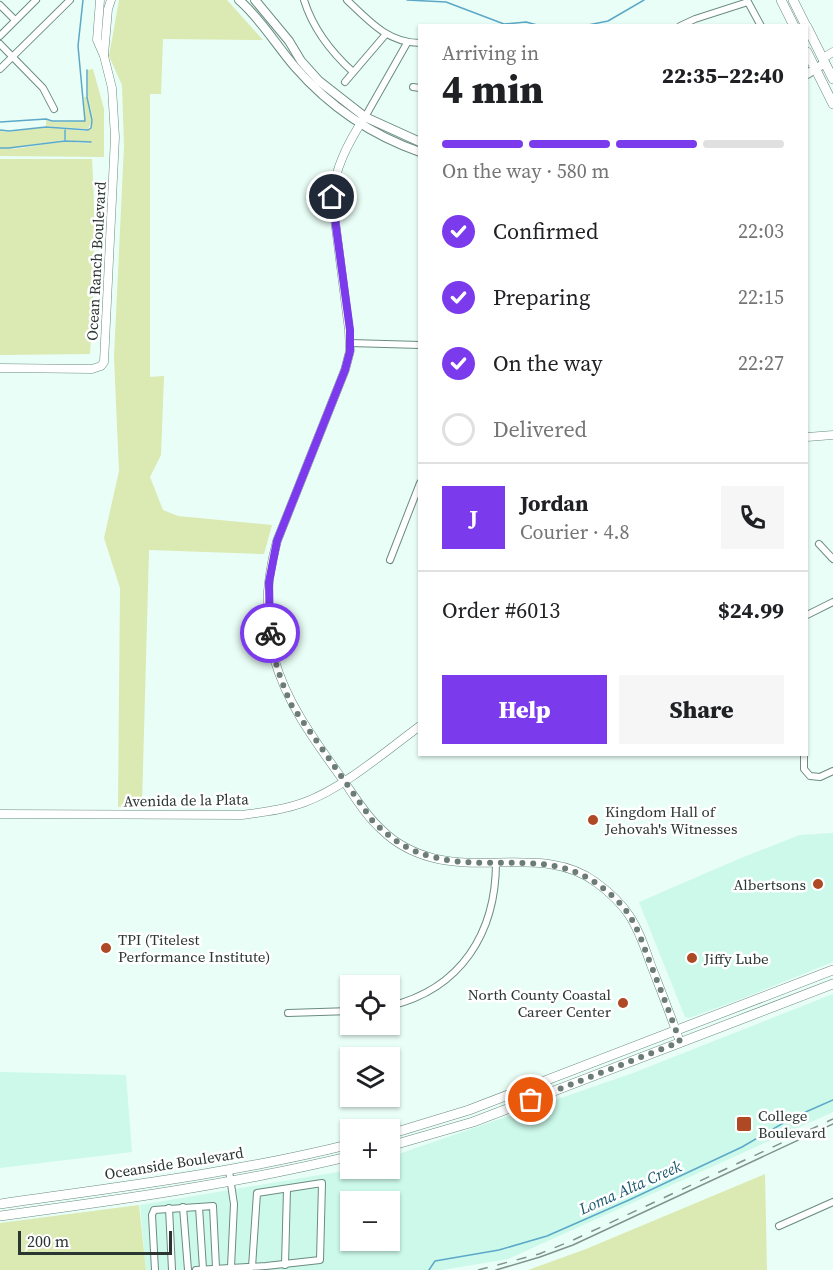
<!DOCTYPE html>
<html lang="en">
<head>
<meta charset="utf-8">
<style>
  body { margin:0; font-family:"Source Serif 4",serif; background:#f6f6f6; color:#202124; height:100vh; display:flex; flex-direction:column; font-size:22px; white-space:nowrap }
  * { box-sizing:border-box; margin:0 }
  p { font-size:20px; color:#757577 }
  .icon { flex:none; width:33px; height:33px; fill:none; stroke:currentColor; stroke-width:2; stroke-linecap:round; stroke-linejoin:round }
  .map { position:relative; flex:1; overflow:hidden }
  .panel { position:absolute; left:418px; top:24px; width:390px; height:732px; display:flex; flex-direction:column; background:#fff; border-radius:0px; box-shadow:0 2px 4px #0004 }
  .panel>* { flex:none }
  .controls { position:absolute; left:340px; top:975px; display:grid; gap:12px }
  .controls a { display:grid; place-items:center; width:60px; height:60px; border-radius:0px; background:#fff; box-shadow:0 2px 4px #0004; font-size:30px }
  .scale { position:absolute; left:18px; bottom:15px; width:154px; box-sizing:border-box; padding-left:6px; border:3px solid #293632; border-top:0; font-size:16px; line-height:21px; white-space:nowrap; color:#293632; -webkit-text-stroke:4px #fff; paint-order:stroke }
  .pin { position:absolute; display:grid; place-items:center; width:51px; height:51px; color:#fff; margin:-26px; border:3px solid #fff; border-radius:50%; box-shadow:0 2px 6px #0007 }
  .courier { position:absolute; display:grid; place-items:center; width:60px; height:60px; margin:-30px; border:4px solid #7c3aed; border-radius:50%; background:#fff; color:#222; box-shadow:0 2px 8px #0007 }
  .summary em { font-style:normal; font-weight:800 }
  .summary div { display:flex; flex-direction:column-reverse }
  .summary { display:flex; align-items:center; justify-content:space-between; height:102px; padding:0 24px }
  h1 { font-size:39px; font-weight:800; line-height:45px }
  .bar { display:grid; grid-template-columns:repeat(4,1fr); gap:9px 6px; align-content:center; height:72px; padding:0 24px }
  .bar i { height:8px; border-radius:4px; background:#e0e0e0 }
  .bar .active { background:#7c3aed }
  .bar p { grid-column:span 4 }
  .line { display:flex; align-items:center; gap:15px; padding:0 24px; border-top:2px solid #e0e0e0 }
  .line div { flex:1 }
  .round { display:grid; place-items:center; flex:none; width:63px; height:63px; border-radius:0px; background:#f6f6f6 }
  ol { padding:0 24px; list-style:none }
  li { display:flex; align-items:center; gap:18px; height:66px }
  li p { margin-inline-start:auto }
  li .icon { padding:6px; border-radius:50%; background:#7c3aed; color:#fff; stroke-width:4 }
  li:last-child { color:#757577 }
  li i { width:33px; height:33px; border:3px solid #e0e0e0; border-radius:50% }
  .action { display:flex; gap:12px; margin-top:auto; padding:12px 24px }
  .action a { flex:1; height:69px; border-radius:0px; background:#7c3aed; color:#fff; font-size:24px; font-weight:800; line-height:69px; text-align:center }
  .action a+a { background:#f6f6f6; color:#202124 }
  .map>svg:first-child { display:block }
  .built { fill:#ccf9ea; fill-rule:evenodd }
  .green { fill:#dbe9b2 }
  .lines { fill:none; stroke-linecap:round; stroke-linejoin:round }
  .stream { stroke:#5ca8c8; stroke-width:1.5 }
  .minor-casing { stroke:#6b8c81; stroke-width:8 }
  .tertiary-casing { stroke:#6b8c81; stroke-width:9 }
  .secondary-casing { stroke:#6b8c81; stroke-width:10 }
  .primary-casing { stroke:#6b8c81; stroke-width:10 }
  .minor { stroke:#fff; stroke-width:6 }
  .tertiary { stroke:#fff; stroke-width:8 }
  .secondary { stroke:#fff; stroke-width:8 }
  .primary { stroke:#fff; stroke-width:9 }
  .tram { stroke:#82928c; stroke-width:1.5 }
  .rail { stroke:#82928c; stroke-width:1.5; stroke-dasharray:10 10; stroke-linecap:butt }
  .done { stroke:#6c7c77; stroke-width:6; stroke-dasharray:0 10.8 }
  .route { stroke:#7c3aed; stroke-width:8 }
  .poi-dot { fill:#af4824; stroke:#fff; stroke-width:2 }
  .labels { text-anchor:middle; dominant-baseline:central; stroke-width:5; stroke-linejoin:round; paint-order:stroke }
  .street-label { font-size:15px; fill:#293632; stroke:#fff }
  .poi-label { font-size:15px; fill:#293632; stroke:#fff; text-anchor:start }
  .water-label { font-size:16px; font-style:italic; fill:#1a576e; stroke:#fff }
</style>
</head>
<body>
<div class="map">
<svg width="833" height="1270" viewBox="0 0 833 1270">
  <rect width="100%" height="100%" fill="#e9fef6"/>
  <g class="built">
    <polygon points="833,833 833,962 741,999 689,1018 685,1017 639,902 741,858 800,835"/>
    <path d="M833 994V1112L508 1259 442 1270H146L140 1205 355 1169 390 1168V1157L633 1073ZM351 1202H390V1240H351Z"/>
    <polygon points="0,1072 126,1075 132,1152 0,1168"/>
  </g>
  <g class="green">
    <polygon points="119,0 227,0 263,40 163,39 161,94 150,94 150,377 164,376 161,455 150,477 163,510 178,516 272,525 264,554 149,550 142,804 118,807 120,588 104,538 119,471 114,357 124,146 122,85 109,56"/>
    <path d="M93 69 104 109V157L0 156V148C21 151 42 143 63 142 73 141 82 144 92 143L66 140 65 129 85 131 91 128 93 119 88 96V70Z"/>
    <polygon points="84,97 87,97 92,120 88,129 46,126 46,120 52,122 85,121"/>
    <polygon points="46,127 64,129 64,140 9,148 0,147 0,131 9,132"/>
    <path d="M0 159H92C96 225 94 289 90 354L0 355Z"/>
    <polygon points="765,1174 767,1270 528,1270 586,1249"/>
    <polygon points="139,1205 146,1270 0,1270 0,1223"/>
  </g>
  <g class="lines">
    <g class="stream">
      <polyline points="407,0 446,2 504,24 526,22 541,26"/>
      <polyline points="583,26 608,21 644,0"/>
      <polyline points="0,122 46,119 52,121 85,121 78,46 83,0"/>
      <polyline points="0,130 9,131 46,127 88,130 91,128 92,120 87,97 87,70"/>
      <polyline points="65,130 65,140"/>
      <polyline points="0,148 9,148 65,141 91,142"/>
      <polyline points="429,1270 435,1261 499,1250 547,1236 629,1200 742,1147 792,1118 833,1100"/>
    </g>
    <g class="minor-casing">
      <g id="minor">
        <path d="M304 0C313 29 331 52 353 72"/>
        <path d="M347 0C369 21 388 43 420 43"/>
        <polyline points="0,5 15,20"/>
        <polyline points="680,26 695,19 748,2 761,26"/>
        <polyline points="0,36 36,0"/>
        <polyline points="0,44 43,88 54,109"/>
        <polyline points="0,69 70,0"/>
        <polyline points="345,82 386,34"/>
        <polyline points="413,87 420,88"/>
        <polyline points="365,117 407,43"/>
        <polyline points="350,343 420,345"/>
        <polyline points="819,544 833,559"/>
        <polyline points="390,560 420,483"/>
        <polyline points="807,615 833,602"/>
        <polyline points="804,754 804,769 810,776 820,777 833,771"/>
        <path d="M390 1006C461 989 496 933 496 862"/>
        <polyline points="288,1013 351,1011"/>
        <polyline points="229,1171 234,1204 231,1267"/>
        <polyline points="183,1207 188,1270"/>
        <polyline points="199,1207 203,1269"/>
        <polyline points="169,1208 172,1270"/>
        <polyline points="779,1226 833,1202"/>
        <polyline points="285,1265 287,1189"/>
        <polyline points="155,1270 152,1215 154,1210 213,1206 216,1268"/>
        <polyline points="196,1270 266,1266 320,1260 322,1183 257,1193 252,1267"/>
      </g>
    </g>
    <g class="tertiary-casing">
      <g id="tertiary">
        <polyline points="104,55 108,9 111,0"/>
        <polyline points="823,58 833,52"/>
        <path d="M364 118C348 143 335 168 332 197L349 330 350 351 345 370 277 541C267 578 263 620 274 658 287 704 315 741 343 780 355 797 366 816 382 830 396 844 414 853 433 858 487 872 550 847 597 883 609 892 621 903 629 915 639 930 645 948 651 965 661 991 671 1016 680 1042"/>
        <polyline points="0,368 92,369 101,366 104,362 115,137 112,88 104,56 97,40 100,0"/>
        <polyline points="807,437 833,435"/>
        <path d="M0 814 242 815C263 812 284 810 305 802 342 789 387 750 420 726"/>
      </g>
    </g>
    <g class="secondary-casing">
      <g id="secondary">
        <path d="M239 0C261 19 276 45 295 67 330 107 371 135 420 152"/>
        <polyline points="255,0 289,41 301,61 319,81 365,117 420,142"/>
        <polyline points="807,74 825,63"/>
      </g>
    </g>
    <g class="primary-casing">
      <g id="primary">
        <polyline points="781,0 794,26"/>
        <polyline points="793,0 806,26"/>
        <polyline points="807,27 833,79"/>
        <polyline points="807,52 833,104"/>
        <polyline points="390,1134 469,1110 833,970"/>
        <polyline points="390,1146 473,1122 833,984"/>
        <path d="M0 1204C118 1187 235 1173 351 1144"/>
        <path d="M0 1216C118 1200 235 1184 351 1156"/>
      </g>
    </g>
    <use href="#minor" class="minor"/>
    <use href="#tertiary" class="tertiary"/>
    <use href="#secondary" class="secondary"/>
    <use href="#primary" class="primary"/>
    <polyline class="tram" points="496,1270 540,1257 573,1245 833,1124"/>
    <polyline class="rail" points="478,1270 539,1254 571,1241 833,1119"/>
  </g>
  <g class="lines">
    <path class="done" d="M270 633C273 658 281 682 292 706L372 820C389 838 408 851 433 857 492 873 552 846 604 889 613 896 623 905 629 915 639 930 644 948 651 965 661 991 671 1016 680 1042L531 1100"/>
    <polyline class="route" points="270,633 269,582 277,541 345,370 350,351 350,330 332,197"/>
  </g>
  <g class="poi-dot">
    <circle cx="593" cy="820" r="6"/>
    <circle cx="818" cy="884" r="6"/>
    <circle cx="106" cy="948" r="6"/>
    <circle cx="692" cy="958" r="6"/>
    <circle cx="623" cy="1003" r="6"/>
    <rect x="736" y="1116" width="16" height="16" rx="3"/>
  </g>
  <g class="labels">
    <g class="street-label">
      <text transform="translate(96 261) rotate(-87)">Ocean Ranch Boulevard</text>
      <text transform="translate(186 800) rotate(-1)">Avenida de la Plata</text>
      <text transform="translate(174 1163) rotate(-9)">Oceanside Boulevard</text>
    </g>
    <g class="poi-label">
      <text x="605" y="811">Kingdom Hall of<tspan x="605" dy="17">Jehovah's Witnesses</tspan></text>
      <text x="806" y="884" text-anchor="end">Albertsons</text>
      <text x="118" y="939">TPI (Titelest<tspan x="118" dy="17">Performance Institute)</tspan></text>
      <text x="704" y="958">Jiffy Lube</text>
      <text x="611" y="994" text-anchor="end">North County Coastal<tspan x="611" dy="17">Career Center</tspan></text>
      <text x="758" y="1115">College<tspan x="758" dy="17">Boulevard</tspan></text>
    </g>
    <g class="water-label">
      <text transform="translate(630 1187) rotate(-24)">Loma Alta Creek</text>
    </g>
  </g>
</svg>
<div class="controls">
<a><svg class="icon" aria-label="locate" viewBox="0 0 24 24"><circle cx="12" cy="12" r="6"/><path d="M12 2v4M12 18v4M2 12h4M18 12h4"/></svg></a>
<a><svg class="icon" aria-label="layers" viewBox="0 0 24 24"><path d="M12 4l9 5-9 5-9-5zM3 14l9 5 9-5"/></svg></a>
<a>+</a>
<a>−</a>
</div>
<div class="scale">200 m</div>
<div class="pin" style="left:531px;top:1100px;background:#ea580c"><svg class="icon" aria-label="bag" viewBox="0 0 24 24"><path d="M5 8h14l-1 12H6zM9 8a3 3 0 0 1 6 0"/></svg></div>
<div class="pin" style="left:332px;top:197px;background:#1f2937"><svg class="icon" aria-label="home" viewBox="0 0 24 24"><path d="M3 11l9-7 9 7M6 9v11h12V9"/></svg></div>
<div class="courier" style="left:270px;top:633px"><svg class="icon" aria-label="bike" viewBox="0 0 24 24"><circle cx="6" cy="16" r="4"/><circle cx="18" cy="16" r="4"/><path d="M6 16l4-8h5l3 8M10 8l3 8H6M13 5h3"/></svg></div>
<section class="panel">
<div class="summary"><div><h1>4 min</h1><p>Arriving in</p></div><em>22:35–22:40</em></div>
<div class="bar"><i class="active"></i><i class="active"></i><i class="active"></i><i></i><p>On the way · 580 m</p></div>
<ol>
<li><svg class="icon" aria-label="check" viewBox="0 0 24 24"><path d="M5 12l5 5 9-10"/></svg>Confirmed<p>22:03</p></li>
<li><svg class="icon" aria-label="check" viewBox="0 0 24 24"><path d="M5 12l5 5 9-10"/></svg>Preparing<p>22:15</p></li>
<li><svg class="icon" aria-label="check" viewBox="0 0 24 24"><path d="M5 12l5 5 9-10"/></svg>On the way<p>22:27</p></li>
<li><i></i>Delivered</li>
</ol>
<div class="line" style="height:108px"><b class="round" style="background:#7c3aed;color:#fff">J</b><div><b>Jordan</b><p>Courier · 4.8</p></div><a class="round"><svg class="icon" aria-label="phone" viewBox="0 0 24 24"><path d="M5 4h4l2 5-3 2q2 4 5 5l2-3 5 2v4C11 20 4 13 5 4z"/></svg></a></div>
<div class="line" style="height:78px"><div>Order #6013</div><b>$24.99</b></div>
<div class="action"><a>Help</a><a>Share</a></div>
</section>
</div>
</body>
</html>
